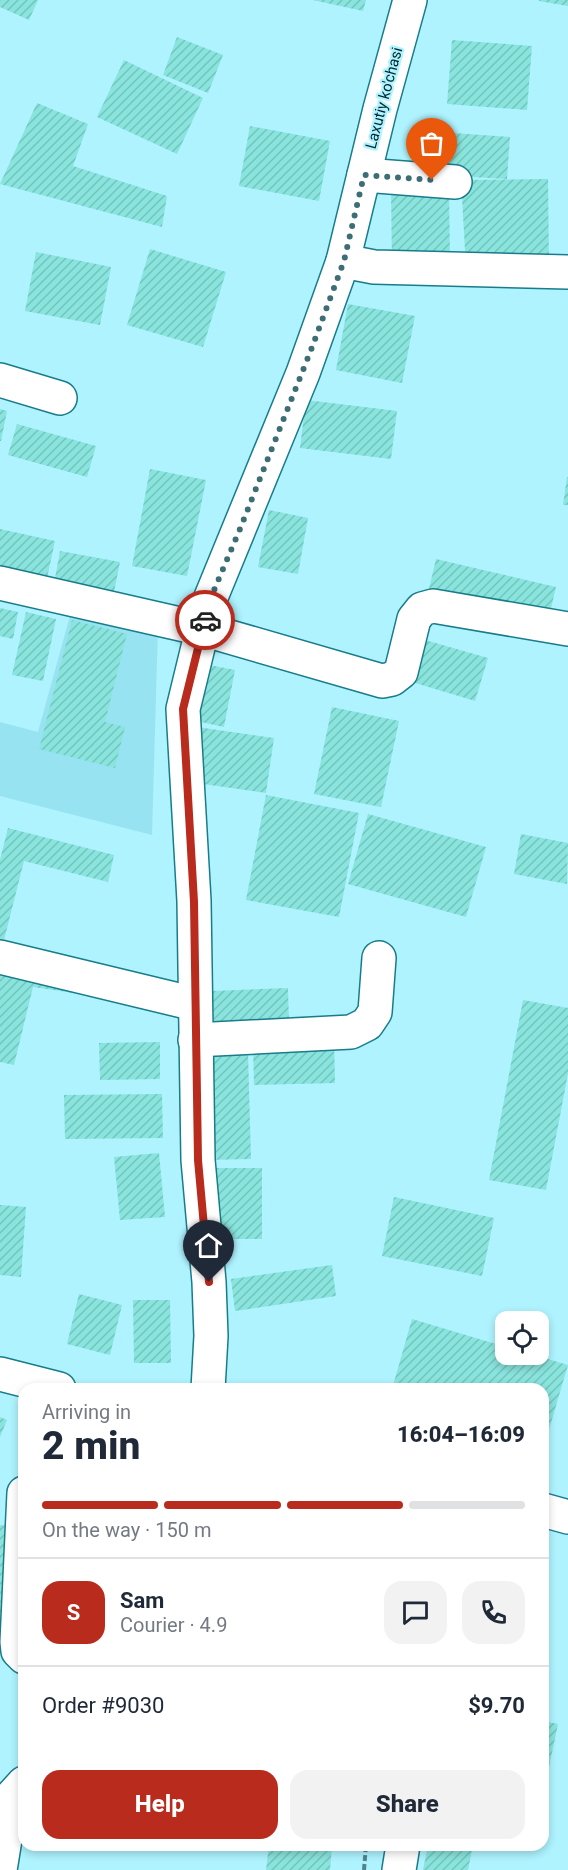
<!DOCTYPE html>
<html lang="en">
<head>
<meta charset="utf-8">
<style>
  body { margin:0; font-family:Roboto,sans-serif; background:#f2f2f3; color:#1f2937; height:100vh; display:flex; flex-direction:column; font-size:22px; white-space:nowrap }
  * { box-sizing:border-box; margin:0 }
  p { font-size:20px; color:#747a83 }
  .icon { flex:none; width:33px; height:33px; fill:none; stroke:currentColor; stroke-width:2; stroke-linecap:round; stroke-linejoin:round }
  .map { position:relative; flex:1; overflow:hidden }
  .sheet { position:absolute; left:18px; top:1383px; width:531px; height:468px; display:flex; flex-direction:column; background:#fff; border-radius:18px; box-shadow:0 3px 9px #0003 }
  .sheet>* { flex:none }
  .controls { position:absolute; left:495px; top:1311px; display:grid; gap:12px }
  .controls a { display:grid; place-items:center; width:54px; height:54px; border-radius:12px; background:#fff; box-shadow:0 3px 9px #0003; font-size:30px }
  .pin { position:absolute; display:grid; place-items:center; width:51px; height:51px; color:#fff; margin:-62px -26px; border-radius:50% 50% 50% 0; rotate:-45deg; box-shadow:0 0 6px #0007 }
  .pin .icon { rotate:45deg }
  .courier { position:absolute; display:grid; place-items:center; width:60px; height:60px; margin:-30px; border:4px solid #b82b1d; border-radius:50%; background:#fff; color:#222; box-shadow:0 2px 8px #0007 }
  .head em { font-style:normal; font-weight:800 }
  .head div { display:flex; flex-direction:column-reverse }
  .head { display:flex; align-items:center; justify-content:space-between; height:102px; padding:0 24px }
  h1 { font-size:39px; font-weight:800; line-height:45px }
  .bar { display:grid; grid-template-columns:repeat(4,1fr); gap:9px 6px; align-content:center; height:72px; padding:0 24px }
  .bar i { height:8px; border-radius:4px; background:#e0e1e3 }
  .bar .on { background:#b82b1d }
  .bar p { grid-column:span 4 }
  .line { display:flex; align-items:center; gap:15px; padding:0 24px; border-top:2px solid #e0e1e3 }
  .line div { flex:1 }
  .round { display:grid; place-items:center; flex:none; width:63px; height:63px; border-radius:18px; background:#f2f2f3 }
  .primary-button { display:flex; gap:12px; margin-top:auto; padding:12px 24px }
  .primary-button a { flex:1; height:69px; border-radius:18px; background:#b82b1d; color:#fff; font-size:24px; font-weight:800; line-height:69px; text-align:center }
  .primary-button a+a { background:#f2f2f3; color:#1f2937 }
  .map>svg:first-child { display:block }
  .built { fill:#98e3f1 }
  .building { fill:url(#building-hatch) }
  .lines { fill:none; stroke-linecap:round; stroke-linejoin:round }
  .minor-casing { stroke:#187c8a; stroke-width:36 }
  .path { stroke:#4f848d; stroke-width:4; stroke-dasharray:6 3; stroke-linecap:butt }
  .minor { stroke:#fff; stroke-width:33 }
  .done { stroke:#3d6e76; stroke-width:6; stroke-dasharray:0 10.8 }
  .route { stroke:#b82b1d; stroke-width:8 }
  .labels { text-anchor:middle; dominant-baseline:central; stroke-width:4.5; stroke-linejoin:round; paint-order:stroke }
  .street-label { font-size:15px; fill:#00272d; stroke:#aef3ff }
</style>
</head>
<body>
<div class="map">
<svg width="568" height="1870" viewBox="0 0 568 1870">
  <defs>
    <pattern id="building-hatch" width="6" height="6" patternUnits="userSpaceOnUse" patternTransform="scale(1.5)"><rect width="6" height="6" fill="#89e4dd"/><path d="M-1 1l2-2M0 6l6-6M5 7l2-2" fill="none" stroke="#74c4be"/></pattern>
  </defs>
  <rect width="100%" height="100%" fill="#aef3ff"/>
  <polygon class="built" points="74,601 158,626 152,835 0,796 0,722 38,732"/>
  <g class="building">
    <polygon points="0,0 38,0 29,20 0,7"/>
    <polygon points="313,0 366,0 363,11"/>
    <polygon points="539,0 568,0 568,6 539,1"/>
    <polygon points="177,37 223,55 208,93 163,75"/>
    <polygon points="452,40 532,46 527,110 447,104"/>
    <polygon points="124,60 203,98 177,154 97,117"/>
    <polygon points="37,103 88,124 73,166 167,196 162,227 0,184"/>
    <polygon points="250,126 330,141 319,201 239,186"/>
    <polygon points="439,132 510,137 507,179 436,175"/>
    <polygon points="548,179 549,264 466,267 461,180"/>
    <polygon points="449,189 450,264 392,264 391,190"/>
    <polygon points="150,249 226,272 203,347 127,325"/>
    <polygon points="36,252 111,267 100,325 25,311"/>
    <polygon points="348,304 415,316 402,383 336,370"/>
    <polygon points="306,400 397,411 391,459 300,448"/>
    <polygon points="0,409 7,411 1,441 0,441"/>
    <polygon points="17,424 96,446 87,477 8,455"/>
    <polygon points="150,469 206,480 187,576 132,566"/>
    <polygon points="567,477 568,477 568,505 563,505"/>
    <polygon points="269,510 308,518 298,574 258,567"/>
    <polygon points="0,529 55,541 46,583 0,572"/>
    <polygon points="60,551 120,562 111,607 52,595"/>
    <polygon points="436,559 556,587 548,621 428,593"/>
    <polygon points="0,608 18,612 13,639 0,636"/>
    <polygon points="26,612 56,619 43,681 12,675"/>
    <polygon points="72,620 127,634 105,722 125,727 115,768 39,749"/>
    <polygon points="425,640 488,658 475,701 412,682"/>
    <polygon points="199,663 235,670 224,727 187,719"/>
    <polygon points="332,707 399,721 381,807 314,794"/>
    <polygon points="197,727 274,738 266,793 189,782"/>
    <polygon points="266,795 359,813 339,917 246,900"/>
    <polygon points="368,814 486,847 466,917 348,884"/>
    <polygon points="8,828 114,855 108,882 24,861 4,940 0,939 0,860"/>
    <polygon points="521,834 568,843 567,884 514,874"/>
    <polygon points="0,948 174,1008 33,987 14,1065 0,1062"/>
    <polygon points="288,988 289,1023 214,1025 212,991"/>
    <polygon points="523,1000 568,1008 568,1073 546,1190 489,1180"/>
    <polygon points="334,1041 335,1083 254,1085 253,1044"/>
    <polygon points="160,1042 160,1079 100,1080 99,1043"/>
    <polygon points="248,1054 251,1159 207,1160 203,1056"/>
    <polygon points="162,1094 163,1138 65,1139 64,1095"/>
    <polygon points="159,1153 165,1217 120,1220 114,1157"/>
    <rect x="212" y="1168" width="50" height="71"/>
    <polygon points="394,1197 494,1218 482,1276 382,1256"/>
    <polygon points="0,1205 26,1207 21,1277 0,1275"/>
    <polygon points="332,1265 336,1296 235,1311 231,1279"/>
    <polygon points="79,1294 122,1305 110,1355 67,1344"/>
    <polygon points="133,1300 170,1300 171,1363 134,1363"/>
    <polygon points="412,1319 506,1347 506,1354 531,1354 568,1365 545,1443 543,1443 543,1389 392,1389"/>
    <polygon points="0,1417 7,1420 0,1437"/>
    <polygon points="0,1525 9,1526 2,1633 0,1633"/>
    <polygon points="543,1721 558,1724 549,1767 543,1765"/>
    <polygon points="269,1845 332,1845 330,1870 266,1870"/>
    <polygon points="428,1845 444,1845 472,1850 468,1870 423,1870"/>
  </g>
  <g class="lines">
    <g class="minor-casing">
      <g id="minor">
        <polyline points="364,175 455,182"/>
        <polyline points="343,261 374,267 568,272"/>
        <polyline points="0,380 60,398"/>
        <polyline points="0,583 202,629 382,681 392,679 401,672 414,619 422,609 433,606 568,629"/>
        <polyline points="0,957 195,1004"/>
        <polyline points="195,1040 351,1032 367,1024 375,1012 379,958"/>
        <polyline points="0,1374 59,1389"/>
        <polyline points="208,1389 211,1336 209,1282 198,1160 194,901 183,709 209,602 303,373 343,261 380,109 410,0"/>
        <polyline points="24,1493 17,1642 18,1651 24,1657"/>
        <polyline points="543,1510 568,1517"/>
        <polyline points="0,1870 12,1796 24,1783"/>
        <polyline points="399,1870 403,1845"/>
      </g>
    </g>
    <polyline class="path" points="364,1870 366,1845"/>
    <use href="#minor" class="minor"/>
  </g>
  <g class="lines">
    <polyline class="done" points="205,620 209,602 240,529 311,350 344,261 364,175 432,180"/>
    <polyline class="route" points="205,620 183,709 194,902 198,1160 209,1282"/>
  </g>
  <g class="labels">
    <g class="street-label">
      <text transform="translate(384 98) rotate(-75)">Laxutiy ko'chasi</text>
    </g>
  </g>
</svg>
<div class="controls">
<a><svg class="icon" aria-label="locate" viewBox="0 0 24 24"><circle cx="12" cy="12" r="6"/><path d="M12 2v4M12 18v4M2 12h4M18 12h4"/></svg></a>
</div>
<div class="pin" style="left:432px;top:180px;background:#ea580c"><svg class="icon" aria-label="bag" viewBox="0 0 24 24"><path d="M5 8h14l-1 12H6zM9 8a3 3 0 0 1 6 0"/></svg></div>
<div class="pin" style="left:209px;top:1282px;background:#1f2937"><svg class="icon" aria-label="home" viewBox="0 0 24 24"><path d="M3 11l9-7 9 7M6 9v11h12V9"/></svg></div>
<div class="courier" style="left:205px;top:620px"><svg class="icon" aria-label="car" viewBox="0 0 24 24"><path d="M5 17H2v-5l4-1 3-4h7l3 4 3 1v5h-3M9 17h6M6 11h13"/><circle cx="7" cy="17" r="2"/><circle cx="17" cy="17" r="2"/></svg></div>
<section class="sheet">
<div class="head"><div><h1>2 min</h1><p>Arriving in</p></div><em>16:04–16:09</em></div>
<div class="bar"><i class="on"></i><i class="on"></i><i class="on"></i><i></i><p>On the way · 150 m</p></div>
<div class="line" style="height:108px"><b class="round" style="background:#b82b1d;color:#fff">S</b><div><b>Sam</b><p>Courier · 4.9</p></div><a class="round"><svg class="icon" aria-label="chat" viewBox="0 0 24 24"><path d="M4 5h16v11H9l-5 4z"/></svg></a><a class="round"><svg class="icon" aria-label="phone" viewBox="0 0 24 24"><path d="M5 4h4l2 5-3 2q2 4 5 5l2-3 5 2v4C11 20 4 13 5 4z"/></svg></a></div>
<div class="line" style="height:78px"><div>Order #9030</div><b>$9.70</b></div>
<div class="primary-button"><a>Help</a><a>Share</a></div>
</section>
</div>
</body>
</html>
